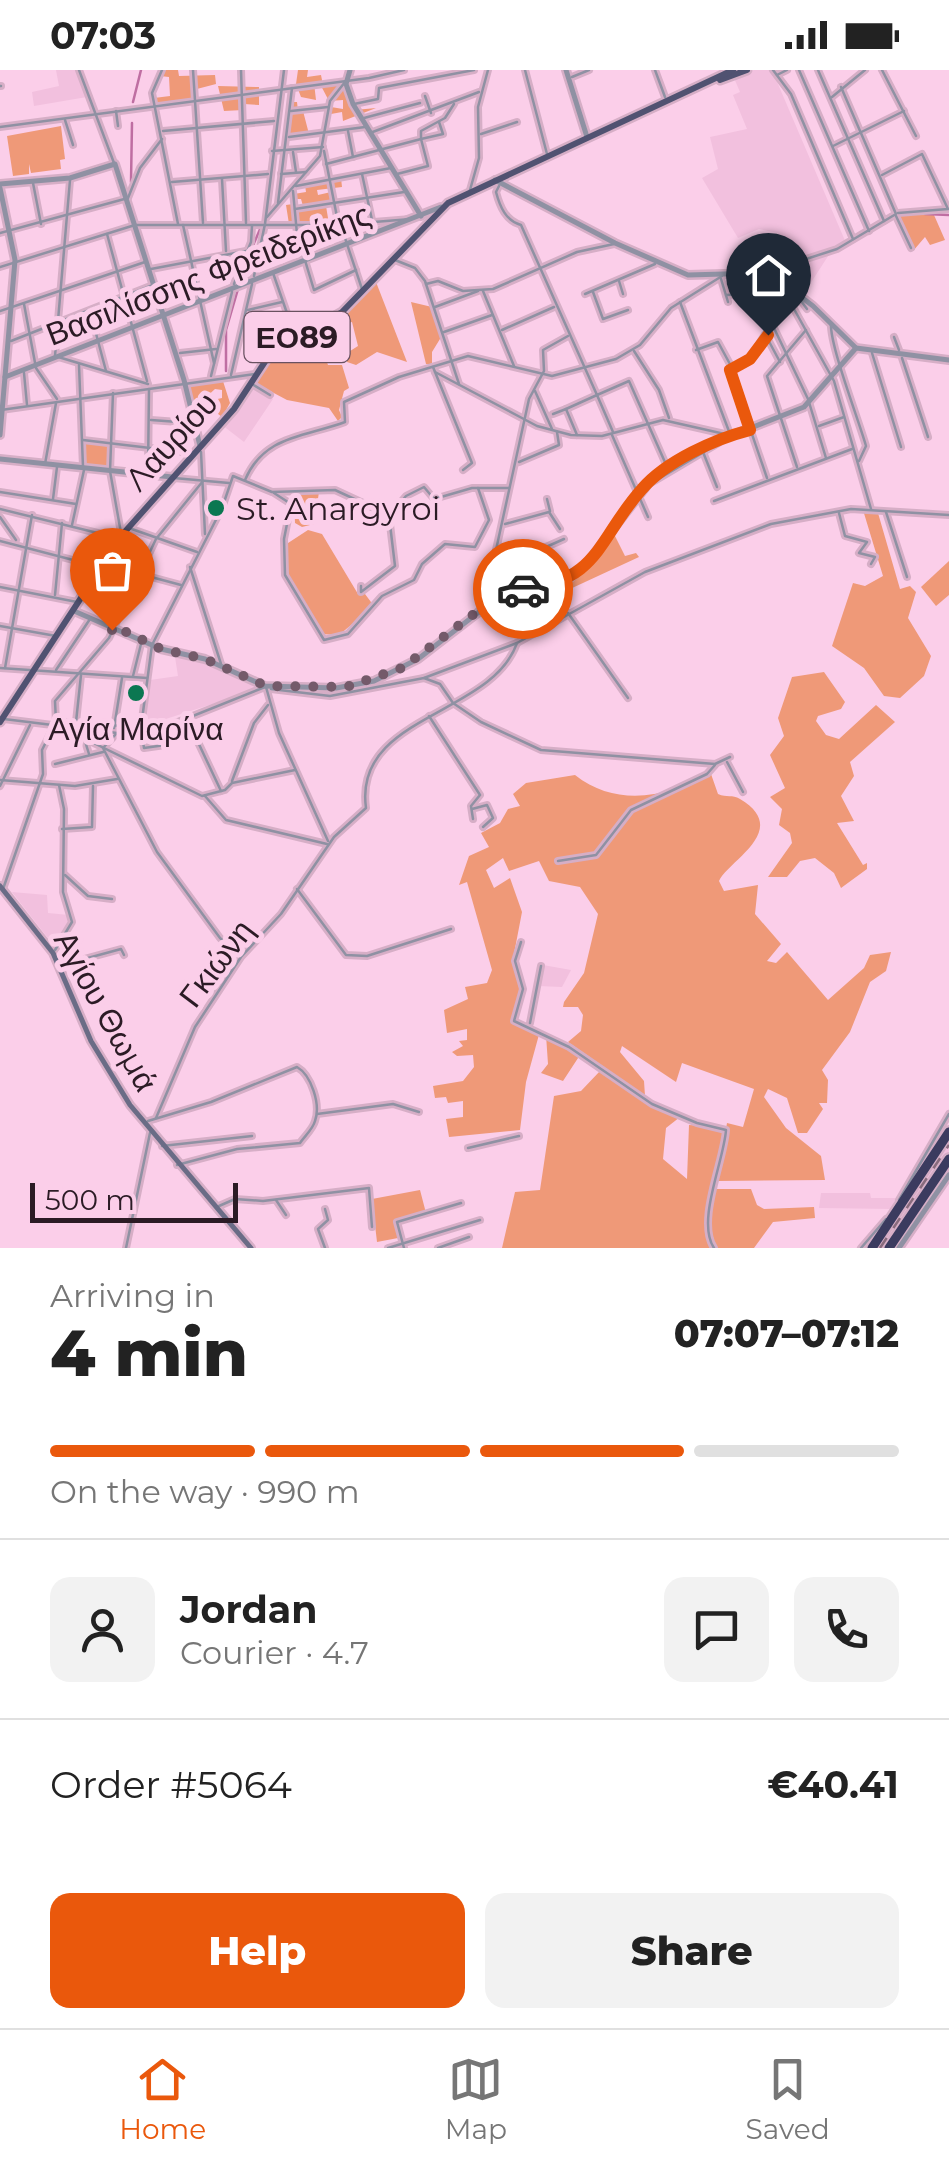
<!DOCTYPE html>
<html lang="en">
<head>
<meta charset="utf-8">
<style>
  body { margin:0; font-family:Montserrat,sans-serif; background:#f2f2f2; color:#222; height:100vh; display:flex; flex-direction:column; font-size:38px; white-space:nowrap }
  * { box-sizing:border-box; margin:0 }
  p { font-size:32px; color:#767676 }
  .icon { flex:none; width:55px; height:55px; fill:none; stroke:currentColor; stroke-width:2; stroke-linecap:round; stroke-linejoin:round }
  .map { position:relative; height:1178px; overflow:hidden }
  .drawer { display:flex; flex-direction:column; background:#fff; flex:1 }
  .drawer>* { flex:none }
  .scale { position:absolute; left:30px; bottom:25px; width:208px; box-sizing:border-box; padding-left:10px; border:5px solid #2b1b25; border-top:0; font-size:28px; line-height:35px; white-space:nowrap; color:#2b1b25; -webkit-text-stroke:8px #fbcee9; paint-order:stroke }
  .pin { position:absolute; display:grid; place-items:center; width:85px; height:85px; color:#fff; margin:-102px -42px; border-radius:50% 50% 50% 0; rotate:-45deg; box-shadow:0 0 10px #0007 }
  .pin .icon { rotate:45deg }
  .courier { position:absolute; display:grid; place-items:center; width:100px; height:100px; margin:-50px; border:8px solid #ea580c; border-radius:50%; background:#fff; color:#222; box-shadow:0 2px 12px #0007 }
  .summary em { font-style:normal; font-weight:800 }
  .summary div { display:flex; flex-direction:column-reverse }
  .summary { display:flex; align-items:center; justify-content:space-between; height:170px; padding:0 50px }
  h1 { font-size:65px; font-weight:800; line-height:75px }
  .bar { display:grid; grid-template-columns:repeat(4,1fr); gap:15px 10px; align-content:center; height:120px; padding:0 50px }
  .bar i { height:12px; border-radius:8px; background:#e0e0e0 }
  .bar .current { background:#ea580c }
  .bar p { grid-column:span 4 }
  .line { display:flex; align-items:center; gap:25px; padding:0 50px; border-top:2px solid #e0e0e0 }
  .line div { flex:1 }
  .round { display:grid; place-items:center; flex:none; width:105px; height:105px; border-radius:20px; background:#f2f2f2 }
  .cta { display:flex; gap:20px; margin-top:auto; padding:20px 50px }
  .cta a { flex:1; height:115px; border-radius:20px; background:#ea580c; color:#fff; font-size:40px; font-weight:800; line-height:115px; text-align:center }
  .cta a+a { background:#f2f2f2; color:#222 }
  .status { display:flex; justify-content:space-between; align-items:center; height:70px; padding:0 50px; background:#fff; direction:ltr }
  .status svg { height:28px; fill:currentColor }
  .tabs { display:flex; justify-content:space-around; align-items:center; height:140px; border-top:2px solid #e0e0e0; background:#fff; font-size:28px; color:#767676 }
  .tabs a { display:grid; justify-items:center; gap:5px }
  .tabs .current { color:#ea580c }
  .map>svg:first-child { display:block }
  .built { fill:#f2c0de }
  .green { fill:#ef9978 }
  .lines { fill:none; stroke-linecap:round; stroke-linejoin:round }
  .stream { stroke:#bf6ea2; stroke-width:2.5 }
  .minor-casing { stroke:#d6aec6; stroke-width:8 }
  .tertiary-casing { stroke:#d6aec6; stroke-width:10 }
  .secondary-casing { stroke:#d6aec6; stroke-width:10 }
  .primary-casing { stroke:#d6aec6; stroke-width:11 }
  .motorway-casing { stroke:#d6aec6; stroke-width:14 }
  .minor { stroke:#8f91a3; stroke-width:2.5 }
  .tertiary { stroke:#8f91a3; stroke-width:5 }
  .secondary { stroke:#6a6c86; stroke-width:5 }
  .primary { stroke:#505271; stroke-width:6 }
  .motorway { stroke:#3b3b5f; stroke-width:9 }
  .rail { stroke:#886b7d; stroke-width:2.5; stroke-dasharray:12 12; stroke-linecap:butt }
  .done { stroke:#745a6a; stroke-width:10; stroke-dasharray:0 18 }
  .route { stroke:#ea580c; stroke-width:12 }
  .poi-dot { fill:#0b7751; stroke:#fbcee9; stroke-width:4 }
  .labels { text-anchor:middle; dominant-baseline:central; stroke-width:10; stroke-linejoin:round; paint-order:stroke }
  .shield { fill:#fbcee9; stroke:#695160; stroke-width:2.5 }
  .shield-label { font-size:30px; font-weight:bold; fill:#2b1b25 }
  .street-label { font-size:32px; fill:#2b1b25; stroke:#fbcee9 }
  .poi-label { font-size:32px; fill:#2b1b25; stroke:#fbcee9; text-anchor:start }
</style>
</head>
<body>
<div class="status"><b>07:03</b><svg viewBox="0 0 49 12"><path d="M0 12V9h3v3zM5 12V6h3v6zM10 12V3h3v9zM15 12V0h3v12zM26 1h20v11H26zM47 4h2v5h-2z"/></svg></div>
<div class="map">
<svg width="949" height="1178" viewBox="0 0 949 1178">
  <rect width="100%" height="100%" fill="#fbcee9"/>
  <g class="built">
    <polygon points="56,0 78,0 87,27 34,36 32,22 59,16"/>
    <polygon points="754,0 772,0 846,173 832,180 803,225 788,213 793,193 774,194 778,163 759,159 738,168 702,108 718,99 710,67 747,59 733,25 740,22 734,8"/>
    <polygon points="252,316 273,329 244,372 222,355"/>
    <polygon points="175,587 207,591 256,614 256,620 144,656 150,610 178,606"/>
    <polygon points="12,822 47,825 48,843 69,845 69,858 59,872 51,872"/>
    <polygon points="543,895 571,900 562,917 538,916"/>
    <polygon points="949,1069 949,1081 938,1100 883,1178 876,1178"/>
    <polygon points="821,1123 870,1123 871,1128 896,1128 892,1139 819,1138"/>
  </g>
  <g class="green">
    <polygon points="164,0 178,0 179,6 215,5 216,14 193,20 194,30 156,35 154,28 170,26 169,7 160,6"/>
    <polygon points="298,0 308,0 307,7 321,5 323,15 340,12 338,18 346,19 355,40 376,38 343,51 342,42 331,44 331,37 343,39 343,30 329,31 319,12 314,13 316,30 301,27 296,14"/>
    <polygon points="218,16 259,17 259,35 244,34 243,40 224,41"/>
    <polygon points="292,32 297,32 298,41 303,41 309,64 288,66"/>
    <polygon points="61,56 65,89 60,90 61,99 31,103 29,94 29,104 13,106 7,66"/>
    <polygon points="341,108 342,117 317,120 318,125 331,122 333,132 303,136 301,129 295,129 294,124 306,122 305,115"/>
    <polygon points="293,134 294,140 326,136 329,154 289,154 286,135"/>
    <polygon points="899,143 934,145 945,170 930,175 925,167 913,181"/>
    <polygon points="376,212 407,292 377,282 356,295 347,292 347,283 358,276 352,252 340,255 338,247"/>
    <polygon points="411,232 432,237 443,264 432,282 432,295 426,294"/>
    <polygon points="315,259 328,295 342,295 349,318 344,321 339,340 342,347 338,351 329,338 287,330 255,313 278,280"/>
    <polygon points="222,308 230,333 222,347 205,334 191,335 222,328 222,320 215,319 204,329 192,332 187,314"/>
    <polygon points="86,373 109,375 108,398 86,396"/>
    <polygon points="319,422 314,454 302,457 295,453 294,423"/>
    <polygon points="863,440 878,443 900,519 910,516 916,522 908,548 931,586 924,606 900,628 884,626 864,598 832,576 853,513 865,516 883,506"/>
    <polygon points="308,460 322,464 358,524 365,524 374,536 339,565 319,564 289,511 285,475"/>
    <polygon points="613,462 625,486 636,483 639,487 570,519 567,512"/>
    <polygon points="949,491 949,525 936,536 921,517"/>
    <polygon points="824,602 845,632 841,639 818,646 816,651 826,665 839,669 876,635 895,652 850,692 854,706 841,726 854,751 837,753 863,795 867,793 867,799 841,818 834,803 815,788 800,791 787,807 768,807 792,773 790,763 779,755 782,739 770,727 785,718 770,685 784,666 778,648 792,607"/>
    <path d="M711 704 718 724C727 728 732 724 740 729 792 760 728 791 719 811L724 821 758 815 755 844 781 874 767 891 776 893 787 882 828 930 864 898 870 885 891 882 886 901 870 912 850 962 822 1000 828 1010 827 1033H819L823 1039 807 1063H798L787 1028 768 1019 764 1027 786 1058 821 1086 825 1110 717 1111 727 1053 743 1057 754 1019 682 993 676 1012 622 976 620 982 644 1011 645 1026 568 972 581 961 583 945 578 937H563L564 932 584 903 598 844 580 817 549 811 539 791 509 801 503 788 486 800 494 818 510 808 522 842 513 889 521 919 512 948 540 961 526 1012 520 1060 449 1067 446 1049 463 1047V1031L448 1033 446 1027 435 1028 433 1016 463 1011 474 997 473 985 457 986 452 982 463 976 459 971 467 970V959L447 963 444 940 468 929 465 917 487 913 492 900 467 812 459 815 469 786 489 777 481 763 500 753 508 739 520 736 513 724 526 713 575 705C617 738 667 727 711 704Z"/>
    <polygon points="546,965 580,985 563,1011 541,1003 548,994"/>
    <polygon points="600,1001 680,1047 666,1058 663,1089 687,1109 689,1055 722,1057 725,1065 712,1119 751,1119 757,1135 764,1139 814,1137 815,1148 773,1152 754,1178 716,1178 709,1153 707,1168 713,1178 502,1178 515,1122 540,1120 554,1026 581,1021"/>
    <polygon points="420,1120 426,1143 395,1155 398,1168 377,1172 372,1129"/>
  </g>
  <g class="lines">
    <g class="stream">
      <polyline points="133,32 141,0"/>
      <polyline points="131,112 132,53"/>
      <polyline points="925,144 949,145"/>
      <polyline points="238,210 261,157"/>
      <polyline points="226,301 226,260 238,219"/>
    </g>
    <g class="minor-casing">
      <g id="minor">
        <polyline points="79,0 114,93"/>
        <polyline points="162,0 152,23 178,154"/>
        <polyline points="193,0 203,153"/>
        <polyline points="241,0 246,153"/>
        <polyline points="525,0 547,84"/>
        <polyline points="655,0 665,27"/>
        <polyline points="773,0 791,24 853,169"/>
        <polyline points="799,0 869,161"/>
        <polyline points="818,0 884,151"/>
        <polyline points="882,0 916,66"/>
        <polyline points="777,5 787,0"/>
        <polyline points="572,7 589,0"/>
        <polyline points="0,16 1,16"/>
        <polyline points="425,26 431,43"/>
        <polyline points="832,27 865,0"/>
        <polyline points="354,34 378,29 379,18 474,0"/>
        <polyline points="116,41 118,56"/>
        <polyline points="291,41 328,37"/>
        <polyline points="364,48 420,33"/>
        <polyline points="65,50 73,75"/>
        <polyline points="0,57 369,8 404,0"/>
        <polyline points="163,61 274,51"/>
        <polyline points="348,61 353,87"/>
        <polyline points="370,63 479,22"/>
        <polyline points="481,64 517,52"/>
        <polyline points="289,67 365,57"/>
        <polyline points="833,76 904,41"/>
        <polyline points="272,81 323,77"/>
        <polyline points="324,81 338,152"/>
        <polyline points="293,82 296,102"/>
        <polyline points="326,94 421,69 421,61 445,48 454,34"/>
        <polyline points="281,104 306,102"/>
        <polyline points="362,104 372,150"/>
        <polyline points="397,104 428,96 421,69 443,64 439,52"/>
        <polyline points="882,105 922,84 948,139 898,143"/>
        <polyline points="222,109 226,181"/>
        <polyline points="70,110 55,286 148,314"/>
        <polyline points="172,112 268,104"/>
        <polyline points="33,113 41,154"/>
        <polyline points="296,116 391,98"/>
        <path d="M499 116 496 122C500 137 506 151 521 155L597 325 629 311 668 399"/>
        <polyline points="470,120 479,88 478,37 488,0"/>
        <polyline points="293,121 297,164 314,220 356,200"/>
        <polyline points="278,133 292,18"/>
        <polyline points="295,139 404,122"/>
        <polyline points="896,146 911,178"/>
        <polyline points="267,147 320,86 330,31 345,12"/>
        <polyline points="183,155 214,293"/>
        <polyline points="341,156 362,219"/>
        <polyline points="0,163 128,128 140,98 162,69"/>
        <polyline points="107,164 147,311"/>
        <polyline points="395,190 415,198 425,211 459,314"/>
        <polyline points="0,197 135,155 337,155 411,149"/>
        <polyline points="151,199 246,181"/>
        <polyline points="766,202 837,179 896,144 841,17"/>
        <polyline points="273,203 295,266"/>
        <polyline points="254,206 265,154 284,0"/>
        <polyline points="721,209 728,232"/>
        <polyline points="619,211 623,224"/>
        <polyline points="779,212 834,311 871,439"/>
        <polyline points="234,214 251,172 252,156"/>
        <polyline points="426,214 438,211 463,221 493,219 577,182 614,174"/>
        <polyline points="483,221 514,296"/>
        <polyline points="593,222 603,249 628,240"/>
        <polyline points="585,224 655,194"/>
        <polyline points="796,224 807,239"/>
        <polyline points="726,225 760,223"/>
        <polyline points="680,232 730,364"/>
        <polyline points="24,234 36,298 57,329"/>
        <polyline points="435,237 478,221"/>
        <polyline points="248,240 282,232"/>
        <polyline points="0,241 145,192"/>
        <polyline points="90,241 106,301"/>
        <path d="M831 254C830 276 858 348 866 376L859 391"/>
        <polyline points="773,256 808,329 826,388"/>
        <polyline points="502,260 554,237"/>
        <polyline points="444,262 492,245"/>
        <polyline points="894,267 899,280"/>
        <polyline points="11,271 153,215"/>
        <polyline points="696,280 718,272 731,296"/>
        <polyline points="634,281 659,320 669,348"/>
        <polyline points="180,283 216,279"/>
        <polyline points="872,283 901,377"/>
        <polyline points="902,288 928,367"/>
        <polyline points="79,295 83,397"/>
        <polyline points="433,297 472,393 463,400"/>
        <polyline points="435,302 537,356 571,365 602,366 663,350 729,365"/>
        <polyline points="24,303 27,335"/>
        <polyline points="231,305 252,214"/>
        <polyline points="211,306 232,222"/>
        <polyline points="252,314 270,325"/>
        <polyline points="535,321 552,359"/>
        <polyline points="113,323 110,401 121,463"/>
        <polyline points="566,339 597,325 613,362"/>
        <polyline points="1,340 255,304"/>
        <polyline points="553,344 566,339 577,365"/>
        <polyline points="151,350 192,353"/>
        <polyline points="819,356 844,347"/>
        <polyline points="612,365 648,447"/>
        <polyline points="83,370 192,383"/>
        <polyline points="201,382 205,464"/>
        <polyline points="703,382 717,417"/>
        <polyline points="519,392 559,375 557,362"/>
        <polyline points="45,394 56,333"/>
        <polyline points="797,397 767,306 806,260"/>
        <polyline points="148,401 149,319"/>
        <polyline points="174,408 229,413"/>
        <polyline points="767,408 730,300 750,289 765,264 780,292"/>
        <path d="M245 410C264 365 305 367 345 352L344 332 399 307 468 286 552 306 616 289 640 275 671 238 722 206"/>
        <polyline points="0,422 76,434"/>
        <polyline points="274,423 291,434 284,469 285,505 324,570 348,564 382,526 414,510 422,494 445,474 475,477 489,450 478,418"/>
        <polyline points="53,429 57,397"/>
        <polyline points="547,429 550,441"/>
        <polyline points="714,431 852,379"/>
        <polyline points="0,439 118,468"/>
        <polyline points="886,442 907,507"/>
        <polyline points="839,443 845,466 867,472 859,483 875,487 871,494"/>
        <polyline points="0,447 16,470"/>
        <polyline points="505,454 549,442 560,459"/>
        <polyline points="72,455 84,400"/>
        <polyline points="129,458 197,482"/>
        <polyline points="0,471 100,497"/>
        <polyline points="501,477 546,477 564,469"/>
        <polyline points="190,497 221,594"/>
        <polyline points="140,504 181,515"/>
        <polyline points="361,516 361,522 395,496 389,446 406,426 424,417 434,429 472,418 509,418"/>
        <polyline points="0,517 77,532"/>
        <polyline points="518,520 533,508 532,478"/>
        <polyline points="55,525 62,453"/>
        <polyline points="489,531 487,521 529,329 544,301 543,280 568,266"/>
        <polyline points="568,543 628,628"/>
        <polyline points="0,556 56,566"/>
        <polyline points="0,598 147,608"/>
        <polyline points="5,598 32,445"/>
        <polyline points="56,600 90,549"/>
        <polyline points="133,606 142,570"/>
        <polyline points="424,608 440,614 453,633 481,652 541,680 715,694 730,687"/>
        <polyline points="266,617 279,663 328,771"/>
        <polyline points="271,619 330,626 424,608 517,573 645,502 771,454 851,439 949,445"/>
        <polyline points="429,646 480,725 471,736 473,749"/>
        <polyline points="4,649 117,663 153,662 265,617"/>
        <polyline points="56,652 141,657 152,575 222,438 233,406 272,422 335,420 389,445"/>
        <polyline points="76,652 81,605"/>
        <polyline points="189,653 221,721"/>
        <polyline points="63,658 202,726 225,720 232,713 295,700"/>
        <polyline points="114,658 122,608"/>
        <polyline points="117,663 103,678 157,782 220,868 240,886"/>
        <polyline points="142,665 144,678 165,675"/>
        <polyline points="84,668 89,684"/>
        <polyline points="727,692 743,722"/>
        <polyline points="55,694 103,682"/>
        <polyline points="0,710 75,716 117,709"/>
        <polyline points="232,711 254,653 268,635"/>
        <polyline points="0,716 30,655"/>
        <polyline points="205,726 226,750 327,774"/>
        <polyline points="472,739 487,735 493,748 483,757"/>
        <polyline points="62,759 92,757 93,716"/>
        <polyline points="558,791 596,785 631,740 707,704 715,695"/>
        <polyline points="65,805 88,826 112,829"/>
        <polyline points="3,819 43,704 42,680 56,652 55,631 109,568 156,469 203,411"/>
        <polyline points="297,819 346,885 367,886 451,859"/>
        <path d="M521 872 515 891 523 919 514 951 569 977 652 1034 697 1053 726 1060C724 1091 696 1151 714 1178"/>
        <polyline points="55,880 72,852 63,822 64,739 59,715"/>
        <polyline points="62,895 121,879 124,885"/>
        <polyline points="530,953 541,896"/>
        <polyline points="317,1044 393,1034 419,1042"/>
        <path d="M156 1048 195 957 241 887 281 844 334 767 366 738C353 645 492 646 517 573"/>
        <path d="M148 1051 211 1032 297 997C311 1005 321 1034 315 1051 313 1059 304 1067 300 1073L237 1079 177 1095"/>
        <polyline points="162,1076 252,1066"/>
        <polyline points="468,1078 519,1066"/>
        <polyline points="276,1130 286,1145"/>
        <polyline points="899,1130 949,1044"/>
        <polyline points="219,1136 235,1129 263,1131 369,1118 372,1157"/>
        <polyline points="126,1178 150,1063"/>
        <polyline points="325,1178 318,1159 328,1150 325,1139"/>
        <polyline points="388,1178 480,1150"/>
        <polyline points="404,1178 397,1152 461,1133"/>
        <polyline points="438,1178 469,1167"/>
        <polyline points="861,1178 886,1149"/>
      </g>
    </g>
    <g class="tertiary-casing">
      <g id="tertiary">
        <polyline points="350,0 346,14 353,34 421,146"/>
        <polyline points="566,0 587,67"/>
        <polyline points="495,110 615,173 688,205 759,203 779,210 813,236 856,278 949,290"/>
        <polyline points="0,114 70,108 115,94 184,310 200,376"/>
        <polyline points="0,118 15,190 0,365"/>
        <polyline points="5,307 441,137"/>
        <polyline points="0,389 172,407"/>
        <polyline points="74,541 161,579 205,589 265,616 336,618 374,611 418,589 497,528 570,508 586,494 649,413 725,368 804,337 856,278"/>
        <polyline points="899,1178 949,1105"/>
      </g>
    </g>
    <g class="secondary-casing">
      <polyline id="secondary" points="0,816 53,883 91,971 130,1035 251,1178"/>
    </g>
    <g class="primary-casing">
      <g id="primary">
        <polyline points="720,10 747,0"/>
        <polyline points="0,652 122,465 234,339 272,281 342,242 448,133 733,0"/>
      </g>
    </g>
    <g class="motorway-casing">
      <g id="motorway">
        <polyline points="872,1178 949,1062"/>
        <polyline points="889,1178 949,1089"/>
      </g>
    </g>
    <use href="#minor" class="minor"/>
    <use href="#tertiary" class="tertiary"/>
    <use href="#secondary" class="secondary"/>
    <use href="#primary" class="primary"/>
    <use href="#motorway" class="motorway"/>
    <polyline class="rail" points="880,1178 949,1075"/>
  </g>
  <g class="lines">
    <polyline class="done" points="112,560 114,556 161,579 205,589 266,616 346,617 402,598 490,532 523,519"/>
    <path class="route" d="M523 519C600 511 598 468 642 419 666 391 715 369 750 360L730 300 750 289 768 265"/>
  </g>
  <g class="poi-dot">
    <circle cx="216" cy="438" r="10"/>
    <circle cx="136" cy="623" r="10"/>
  </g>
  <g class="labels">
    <rect class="shield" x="244.5" y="242" width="105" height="50" rx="8"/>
    <g class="shield-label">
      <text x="297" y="267">ΕΟ89</text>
    </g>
    <g class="street-label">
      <text transform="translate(208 204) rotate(-21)">Βασιλίσσης Φρειδερίκης</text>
      <text transform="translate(171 371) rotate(-48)">Λαυρίου</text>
      <text transform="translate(216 893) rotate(-53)">Γκιώνη</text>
      <text transform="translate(106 941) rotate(61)">Αγίου Θωμά</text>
    </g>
    <g class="poi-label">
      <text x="236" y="438">St. Anargyroi</text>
      <text x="136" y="658" text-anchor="middle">Αγία Μαρίνα</text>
    </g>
  </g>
</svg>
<div class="scale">500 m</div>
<div class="pin" style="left:112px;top:560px;background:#ea580c"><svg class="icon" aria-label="bag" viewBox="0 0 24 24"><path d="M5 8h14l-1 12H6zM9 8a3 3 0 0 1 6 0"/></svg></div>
<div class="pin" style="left:768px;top:265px;background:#1f2937"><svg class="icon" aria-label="home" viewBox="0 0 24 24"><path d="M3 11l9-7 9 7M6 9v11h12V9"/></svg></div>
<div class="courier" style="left:523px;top:519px"><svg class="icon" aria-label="car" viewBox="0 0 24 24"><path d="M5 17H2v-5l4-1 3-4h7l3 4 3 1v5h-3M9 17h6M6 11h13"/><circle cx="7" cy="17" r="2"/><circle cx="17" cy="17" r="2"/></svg></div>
</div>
<section class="drawer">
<div class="summary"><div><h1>4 min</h1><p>Arriving in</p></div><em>07:07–07:12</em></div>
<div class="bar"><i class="current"></i><i class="current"></i><i class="current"></i><i></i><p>On the way · 990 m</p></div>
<div class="line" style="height:180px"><a class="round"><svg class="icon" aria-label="person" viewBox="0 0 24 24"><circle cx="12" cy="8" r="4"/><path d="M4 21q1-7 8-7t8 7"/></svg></a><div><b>Jordan</b><p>Courier · 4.7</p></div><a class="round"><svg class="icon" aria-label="chat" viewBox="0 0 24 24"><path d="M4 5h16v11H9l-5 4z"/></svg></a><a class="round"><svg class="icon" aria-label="phone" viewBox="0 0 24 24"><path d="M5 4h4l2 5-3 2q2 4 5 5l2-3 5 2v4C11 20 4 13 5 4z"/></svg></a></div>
<div class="line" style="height:130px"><div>Order #5064</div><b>€40.41</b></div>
<div class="cta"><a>Help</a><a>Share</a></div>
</section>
<nav class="tabs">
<a class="current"><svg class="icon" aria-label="home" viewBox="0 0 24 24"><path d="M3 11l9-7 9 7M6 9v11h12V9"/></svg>Home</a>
<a><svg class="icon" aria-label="map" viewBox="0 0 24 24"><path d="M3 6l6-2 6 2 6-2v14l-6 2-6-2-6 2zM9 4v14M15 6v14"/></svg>Map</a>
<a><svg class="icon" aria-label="saved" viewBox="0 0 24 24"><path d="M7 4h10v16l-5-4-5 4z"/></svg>Saved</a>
</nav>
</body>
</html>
